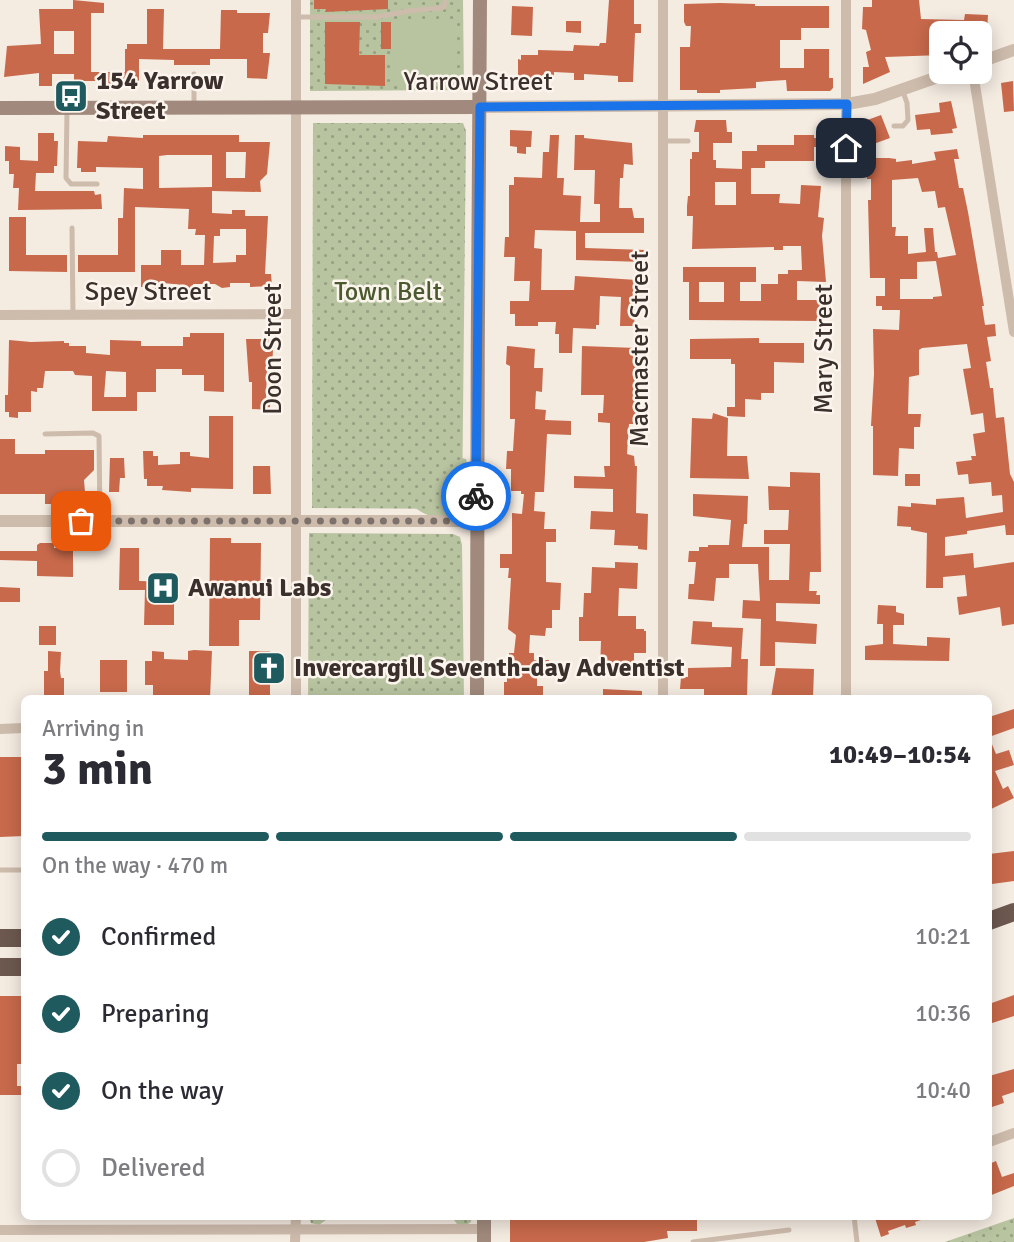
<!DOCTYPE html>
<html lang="en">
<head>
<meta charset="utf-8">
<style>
  body { margin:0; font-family:Signika,sans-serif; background:#f7f7f7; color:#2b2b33; height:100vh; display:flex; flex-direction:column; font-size:26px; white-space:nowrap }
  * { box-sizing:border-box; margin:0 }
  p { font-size:23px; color:#7c7c81 }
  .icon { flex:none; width:38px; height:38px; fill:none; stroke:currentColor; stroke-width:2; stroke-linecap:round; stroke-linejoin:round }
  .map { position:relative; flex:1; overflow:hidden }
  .drawer { position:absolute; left:21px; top:695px; width:971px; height:525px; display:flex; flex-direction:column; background:#fff; border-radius:10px; box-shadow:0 4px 18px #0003 }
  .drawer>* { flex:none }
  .tools { position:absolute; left:929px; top:21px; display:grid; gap:14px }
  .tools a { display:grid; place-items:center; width:63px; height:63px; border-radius:10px; background:#fff; box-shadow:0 4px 18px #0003; font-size:35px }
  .pin { position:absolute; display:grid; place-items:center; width:60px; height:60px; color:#fff; margin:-30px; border-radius:14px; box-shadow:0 4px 10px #0006 }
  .courier { position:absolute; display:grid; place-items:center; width:70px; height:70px; margin:-35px; border:5px solid #1a73e8; border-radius:50%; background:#fff; color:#222; box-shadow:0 2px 9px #0007 }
  .head em { font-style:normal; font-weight:700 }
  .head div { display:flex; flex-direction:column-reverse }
  .head { display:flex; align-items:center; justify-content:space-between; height:119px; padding:0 21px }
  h1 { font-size:46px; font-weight:700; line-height:52px }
  .bar { display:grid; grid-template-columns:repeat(4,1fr); gap:10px 7px; align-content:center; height:84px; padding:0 21px }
  .bar i { height:9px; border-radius:5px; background:#e1e1e2 }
  .bar .current { background:#1f5a5e }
  .bar p { grid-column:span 4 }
  ol { padding:0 21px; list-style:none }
  li { display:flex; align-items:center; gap:21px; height:77px }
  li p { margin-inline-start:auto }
  li .icon { padding:7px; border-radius:50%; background:#1f5a5e; color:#fff; stroke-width:4 }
  li:last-child { color:#7c7c81 }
  li i { width:38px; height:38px; border:4px solid #e1e1e2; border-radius:50% }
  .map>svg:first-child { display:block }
  .forest { fill:url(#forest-firs) }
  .park { fill:url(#park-dots) }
  .pitch { fill:#b8c4a0 }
  .building { fill:#c8694b; fill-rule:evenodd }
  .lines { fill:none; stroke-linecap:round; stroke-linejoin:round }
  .service { stroke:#cdbbac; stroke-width:5 }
  .minor { stroke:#cdbbac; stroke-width:10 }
  .tertiary { stroke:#cdbbac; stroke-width:12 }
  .secondary { stroke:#a18a7d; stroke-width:14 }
  .trunk { stroke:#6c584f; stroke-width:18 }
  .done { stroke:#7c716b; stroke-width:7; stroke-dasharray:0 12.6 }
  .route { stroke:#1a73e8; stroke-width:9 }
  .labels { text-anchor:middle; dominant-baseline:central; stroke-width:5; stroke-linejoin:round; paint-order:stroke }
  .poi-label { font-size:26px; font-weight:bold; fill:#3b302b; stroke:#fbf5ee; text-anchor:start }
  .street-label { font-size:26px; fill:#3b302b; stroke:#fbf5ee }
  .park-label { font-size:26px; fill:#4a5a2e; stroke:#fbf5ee }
</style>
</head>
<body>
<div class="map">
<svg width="1014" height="1242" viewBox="0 0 1014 1242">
  <defs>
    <pattern id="forest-firs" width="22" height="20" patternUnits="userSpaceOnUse" patternTransform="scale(1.75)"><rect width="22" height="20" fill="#b8c4a0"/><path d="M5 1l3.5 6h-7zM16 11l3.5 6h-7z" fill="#97a083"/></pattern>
    <pattern id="park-dots" width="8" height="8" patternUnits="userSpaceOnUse" patternTransform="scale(1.75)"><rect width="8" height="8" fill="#b8c4a0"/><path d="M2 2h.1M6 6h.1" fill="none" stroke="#97a083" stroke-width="1.8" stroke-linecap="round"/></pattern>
  </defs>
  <rect width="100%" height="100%" fill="#f4ebe1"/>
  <path class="forest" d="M445 454 466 459 470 477 471 499C450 522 431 523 408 502Z"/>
  <g class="park">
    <polygon points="310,0 463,0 464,90 310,91"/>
    <polygon points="313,123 463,123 466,131 462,509 312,508"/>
    <polygon points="309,533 453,534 460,537 462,545 464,698 308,698"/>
    <polygon points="309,1216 471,1216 471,1222 465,1226 457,1224 451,1216 327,1219 319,1225 311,1223"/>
    <polygon points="1014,1218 1014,1242 945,1242"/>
  </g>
  <rect class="pitch" x="392" y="21" width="62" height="62"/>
  <g class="building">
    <path d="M73 0 104 3V13H91V72H125V49H127V44H147V9H164L163 49H220L221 10H237V13H270L268 33H263V53H270L267 79 247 78V59H210V65H174V60L139 59V84L106 85V81H74V74H52V86H39V73L4 77 7 46 41 44 39 9H73ZM54 31H74V54H54Z"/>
    <polygon points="314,0 388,0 388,9 325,12 326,9 314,9"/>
    <polygon points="609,0 634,0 634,24 641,24 641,33 635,33 633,82 618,82 618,76 584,74 584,80 574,80 574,73 554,72 554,78 518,80 518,59 521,60 521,55 538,55 538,50 573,51 574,45 599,46 600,43 606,43"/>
    <polygon points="872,0 919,0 921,19 964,20 965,14 988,15 987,32 942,33 942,55 885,57 890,72 863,84 863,67 869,67 866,52 871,50 866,30 862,29 863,7 872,7"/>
    <polygon points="720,3 755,4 755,6 829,6 829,28 801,28 801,40 780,40 780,68 804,68 804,49 829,49 829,78 833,78 833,88 830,91 787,91 786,80 756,82 756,88 720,90 720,93 697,93 697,90 680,90 680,47 690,47 691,26 686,26 684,22 684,4"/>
    <polygon points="512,6 533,7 532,36 511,35"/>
    <polygon points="566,21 581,21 581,33 566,32"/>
    <polygon points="325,22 360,22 359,55 385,55 385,86 325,84"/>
    <rect x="381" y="22" width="10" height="27"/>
    <polygon points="1013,81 1014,111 1004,112 1001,83"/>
    <polygon points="951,101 957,128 952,129 953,133 931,135 930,129 917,130 915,115 940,112 939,103"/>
    <polygon points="881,115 890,138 868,146 868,143 862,143 862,122"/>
    <path d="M696 120H726L727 132H732V143H713V160H716V168L742 169V151H757V145H794V135H814V138H824V147H814V161H765V168H751V194H780L779 203 800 204 801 185 821 186 818 217 824 218 822 236 826 282 797 281V300H822V321L689 320V282H683V267H756V282H740V301H761V284H778V274H788V270H802L801 246H783V250H774V247L692 249 693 216H687V206L688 196H690V159H692V152H699V132H694ZM715 182H736V205H715ZM699 282H724V302H699Z"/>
    <polygon points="510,130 532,131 531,147 526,147 526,154 517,153 517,147 510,146"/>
    <polygon points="38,133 54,133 54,141 58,141 57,166 54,166 54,173 36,173 35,191 94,191 95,195 101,194 102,209 18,210 19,188 13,188 14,174 9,174 9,161 5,161 5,146 20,147 20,160 38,161"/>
    <path d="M143 135H239V142H270L267 174 260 181 261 192 212 191V213L232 214V210H245V216H268L265 274H271L272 286 250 287V283H230V287L222 288 215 284H193V288H184V285L163 283V291H145V287H141V265H161V250H181V265H204L205 235H195L196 229H188L189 209 135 207V272H78V255H118V218H123L124 188 143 189V168L96 167V172H81V168H77L78 141 107 142 108 136 143 138ZM226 152H246L245 178H226ZM167 155H212V187L159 188V156ZM220 229H246V255H236V262L213 263 214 236H220Z"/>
    <polygon points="550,135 559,135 557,178 564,178 563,195 581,196 580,222 600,222 600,204 594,204 595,170 574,170 575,135 584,135 584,138 632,143 633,165 624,164 623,178 620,178 619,208 632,208 634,218 644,218 644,233 585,233 585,248 646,250 645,262 576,260 576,231 535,230 534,248 542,249 541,290 574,290 575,276 637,280 634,326 620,326 621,297 600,296 599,325 596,325 596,329 573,328 572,353 559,353 559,334 555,334 556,322 538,322 538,326 515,326 515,314 510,314 510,301 529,301 530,281 514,281 515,257 504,257 505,237 509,237 509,185 514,185 514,177 542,178 543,152 549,152"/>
    <path d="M957 149 959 159H954L958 182 959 188H963L968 212 984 306H982L985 325 995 324 996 336 987 337 991 361 986 362 990 388H993L996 418 1004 417 1010 474 1014 482V535H1006L1005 525 967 531V534L945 537V556L973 553 974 568 1014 562V624L1002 626 1000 607 959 615 957 597 967 596 965 575 943 577V588H926L927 533 911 530V527L897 526 898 506 911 507V503L936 505V499L964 497 966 518 1003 512 1002 495 992 496 991 482 969 484 968 474 958 475 956 462 972 460 971 456H976L973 434 985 432 983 413 971 415 963 369 971 368 967 344 922 348 919 350V375L909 377 908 414H921L920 427H914V449L899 448 898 476 873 475V426H871L874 374 873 329 899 330 900 310H882V306H876V296H885V278H870L868 200H871V179H867V161L868 158H889L896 159V162L912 160V164L936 160 934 152ZM918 178 922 192 935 191 938 208 945 207 956 255 938 258 937 252H935L933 228H924L926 252 908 254V236H895L896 227H892V180ZM936 261 942 296 933 297V299H900V279H917V262Z"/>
    <polygon points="9,217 26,217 26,255 67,255 67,272 9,271"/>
    <path d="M190 333H224V392L204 391V375H182V369H156V392H137V411H92V376L75 375 73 371H45L43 388H37V392L31 391V412H18V418L9 417V412H5V395H8L9 340 31 342 64 341V343H69V346H86V353L110 355V340L141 341V346H183V337H190ZM106 371 126 372V397H104Z"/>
    <polygon points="759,338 759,343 804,343 804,363 774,362 774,393 761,393 761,400 745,399 745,417 727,416 727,407 735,407 735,364 731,364 731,359 690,359 690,339"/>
    <polygon points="246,339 269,339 269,350 273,350 272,367 267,367 266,400 270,400 270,410 252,409 252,382 249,382"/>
    <polygon points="507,346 535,349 534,368 543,368 542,392 536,391 535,409 546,410 545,420 571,421 571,435 547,434 544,492 535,492 534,511 545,512 544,529 556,529 556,542 546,542 546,582 561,583 560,610 552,610 552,628 546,628 545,636 530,635 529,653 534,653 534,660 549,660 549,669 537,669 537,686 543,686 543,698 504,698 504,682 507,682 507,660 509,660 509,653 514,653 516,635 508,629 511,578 508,578 509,568 500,568 500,554 512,554 512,513 522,514 524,494 521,494 521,491 511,491 511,469 506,469 507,451 513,451 515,419 510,419 510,366 506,364"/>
    <polygon points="582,346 636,348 636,424 629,424 627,454 634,456 635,466 637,466 636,513 648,514 647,550 638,549 638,546 614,545 615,530 590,529 591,511 613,512 613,489 574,488 574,476 605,477 604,466 610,466 610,423 598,422 598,413 603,413 604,395 581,395"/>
    <polygon points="713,413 728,418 727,456 747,456 749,479 690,478 692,418 712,419"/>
    <polygon points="209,416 233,416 233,489 191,488 191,492 162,490 163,486 147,486 147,479 144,479 143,451 153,451 153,456 158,456 158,465 180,464 180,452 190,452 190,456 209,458"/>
    <polygon points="0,439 15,439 15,454 45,454 45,450 94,450 94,470 84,480 86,504 45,504 45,494 0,494"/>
    <polygon points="110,458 124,458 125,478 120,478 119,492 109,492"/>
    <polygon points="253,466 270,466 271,494 253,494"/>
    <polygon points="790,472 820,473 821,572 810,572 809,591 817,591 816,595 820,595 820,604 776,603 776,621 817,624 816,644 775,642 775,666 760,666 761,619 742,618 743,600 760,601 758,564 729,564 729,578 716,578 714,601 688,599 689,584 694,584 696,562 688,562 689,551 699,551 699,547 708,547 708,545 729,545 731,520 693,516 693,494 748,496 747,524 744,524 742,547 769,547 769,580 789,580 790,544 764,544 764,530 788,530 789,510 769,510 768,486 790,487"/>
    <rect x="905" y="474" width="15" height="12"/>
    <polygon points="210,538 231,538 231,543 261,543 260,620 239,620 239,646 209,646"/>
    <polygon points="40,543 54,543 54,548 73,548 73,577 37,576 37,561 0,560 0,551 37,551 37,545"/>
    <polygon points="120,548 139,548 139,581 174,582 174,625 144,625 145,590 119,590"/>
    <polygon points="615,562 638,563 637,589 619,588 618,616 636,616 636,629 644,629 644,631 646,631 646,653 634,653 634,672 600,671 601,641 579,641 579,617 583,617 584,593 591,593 592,567 615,568"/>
    <polygon points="0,587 20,588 20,602 0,602"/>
    <polygon points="878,605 896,606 896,612 904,614 904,625 893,625 893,644 927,646 927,637 950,638 949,661 865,660 865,646 883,644 883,624 877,624"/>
    <polygon points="693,621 712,622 712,627 743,628 741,659 748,659 747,698 704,698 704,689 680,689 681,677 688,677 688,668 731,667 732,647 691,644"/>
    <rect x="39" y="626" width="17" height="19"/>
    <polygon points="194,650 212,651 210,698 153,696 153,685 145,685 145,661 152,661 152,651 164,652 164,659 188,660 188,651"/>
    <polygon points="48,651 61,652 60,671 61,678 64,678 64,697 44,698 44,671 48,671"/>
    <rect x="249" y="651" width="21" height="47"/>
    <rect x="100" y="660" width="27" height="32"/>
    <polygon points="776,668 814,669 813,698 771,698"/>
    <polygon points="603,689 642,691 642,698 603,698"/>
    <polygon points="1014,709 1014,728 989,737 996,754 1009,750 1014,765 995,771 1003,789 1008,786 1014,798 989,810 989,717"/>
    <polygon points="0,757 24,757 24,836 0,837"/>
    <polygon points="1014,851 1014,881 992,884 989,854"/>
    <polygon points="1014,995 1014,1016 989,1024 989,1004"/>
    <polygon points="0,996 24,996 24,1064 17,1064 17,1086 24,1086 24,1095 0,1095"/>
    <polygon points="1014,1069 1014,1092 1002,1096 1004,1103 989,1108 989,1076"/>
    <polygon points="996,1161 1002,1177 1014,1173 1014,1186 989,1196 989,1164"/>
    <polygon points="510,1216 697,1216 697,1231 667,1231 668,1238 644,1242 510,1242"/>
    <polygon points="881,1216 927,1216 927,1218 915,1222 916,1225 906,1228 905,1225 888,1231 889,1234 881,1237 875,1218"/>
  </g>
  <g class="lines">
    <g class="service">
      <polyline points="296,17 377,17 408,11 440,8 444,7 446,0"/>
      <polyline points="194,74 194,105"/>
      <polyline points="67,111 66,178 71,184 97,184"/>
      <polyline points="894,126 903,126 908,120 907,103 902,89"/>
      <polyline points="663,141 688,141"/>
      <polyline points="72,228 73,315"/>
      <polyline points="45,434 93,433 99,436 100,521"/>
      <polyline points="0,870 24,870"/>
      <polyline points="854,1216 857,1242"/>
      <polyline points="693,1242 789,1230"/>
    </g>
    <g class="minor">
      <polyline points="663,0 663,698"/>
      <polyline points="973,72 1014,332"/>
      <polyline points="0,315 296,314"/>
      <polyline points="296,698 296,0"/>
      <polyline points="846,698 846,0"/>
      <polyline points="0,729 24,728"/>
      <polyline points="989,1142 1014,1133"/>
      <polyline points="0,1230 484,1229"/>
      <polyline points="295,1242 296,1216"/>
    </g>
    <g class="tertiary">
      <polyline points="980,62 1014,50"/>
      <polyline points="480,107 847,104 875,99 952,72"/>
      <polyline points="0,521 476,521"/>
    </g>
    <g class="secondary">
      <polyline points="0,108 480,107"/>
      <path d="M477 698C476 465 479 233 480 0"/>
      <polyline points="484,1242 484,1216"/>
    </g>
    <g class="trunk">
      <polyline points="989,921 1014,912"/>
      <polyline points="0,938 24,938"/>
      <polyline points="0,967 24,967"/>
    </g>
  </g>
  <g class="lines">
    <polyline class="done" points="81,521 476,521 476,496"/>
    <polyline class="route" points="476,496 480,107 847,104 846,148"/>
  </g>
  <defs>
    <g id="bus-square" transform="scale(1.75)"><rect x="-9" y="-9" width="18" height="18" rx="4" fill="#1f5a5e" stroke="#fbf5ee"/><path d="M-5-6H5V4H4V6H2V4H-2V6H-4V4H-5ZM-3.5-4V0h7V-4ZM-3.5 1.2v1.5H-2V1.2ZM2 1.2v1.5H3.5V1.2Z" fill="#fff"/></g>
    <g id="hospital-square" transform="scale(1.75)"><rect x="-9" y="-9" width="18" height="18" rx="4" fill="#1f5a5e" stroke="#fbf5ee"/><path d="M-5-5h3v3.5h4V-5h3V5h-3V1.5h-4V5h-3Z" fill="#fff"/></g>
    <g id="church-square" transform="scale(1.75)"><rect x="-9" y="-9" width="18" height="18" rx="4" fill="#1f5a5e" stroke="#fbf5ee"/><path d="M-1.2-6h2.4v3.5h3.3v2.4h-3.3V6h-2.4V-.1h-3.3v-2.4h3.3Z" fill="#fff"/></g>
  </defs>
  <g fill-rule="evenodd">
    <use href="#bus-square" x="71" y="96"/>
    <use href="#hospital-square" x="163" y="588"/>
    <use href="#church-square" x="269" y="668"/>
  </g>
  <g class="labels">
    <g class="poi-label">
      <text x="96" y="81">154 Yarrow<tspan x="96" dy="30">Street</tspan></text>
      <text x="188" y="588">Awanui Labs</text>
      <text x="294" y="668">Invercargill Seventh-day Adventist</text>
    </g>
    <g class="street-label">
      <text x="478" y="82">Yarrow Street</text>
      <text x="148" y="292">Spey Street</text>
      <text transform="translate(273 349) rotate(-90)">Doon Street</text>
      <text transform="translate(640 349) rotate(-90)">Macmaster Street</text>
      <text transform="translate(824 349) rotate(-90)">Mary Street</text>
    </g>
    <g class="park-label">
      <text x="388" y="292">Town Belt</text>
    </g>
  </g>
</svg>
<div class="tools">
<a><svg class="icon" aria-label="locate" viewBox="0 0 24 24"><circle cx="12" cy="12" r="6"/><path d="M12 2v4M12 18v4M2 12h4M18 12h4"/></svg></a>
</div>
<div class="pin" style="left:81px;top:521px;background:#ea580c"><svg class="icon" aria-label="bag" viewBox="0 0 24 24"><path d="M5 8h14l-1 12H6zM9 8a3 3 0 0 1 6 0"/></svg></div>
<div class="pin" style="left:846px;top:148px;background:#1f2937"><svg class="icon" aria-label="home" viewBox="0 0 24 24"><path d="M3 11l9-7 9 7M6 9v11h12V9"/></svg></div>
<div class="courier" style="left:476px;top:496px"><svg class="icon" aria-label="bike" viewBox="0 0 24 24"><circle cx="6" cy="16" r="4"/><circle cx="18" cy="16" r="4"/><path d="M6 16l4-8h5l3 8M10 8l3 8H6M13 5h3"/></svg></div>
<section class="drawer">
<div class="head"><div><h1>3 min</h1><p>Arriving in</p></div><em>10:49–10:54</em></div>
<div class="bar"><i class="current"></i><i class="current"></i><i class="current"></i><i></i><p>On the way · 470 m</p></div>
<ol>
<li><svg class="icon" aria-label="check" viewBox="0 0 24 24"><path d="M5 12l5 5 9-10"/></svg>Confirmed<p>10:21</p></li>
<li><svg class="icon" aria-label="check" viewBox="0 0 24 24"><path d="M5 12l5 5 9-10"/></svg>Preparing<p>10:36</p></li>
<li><svg class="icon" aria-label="check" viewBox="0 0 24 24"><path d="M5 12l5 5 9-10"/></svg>On the way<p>10:40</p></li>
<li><i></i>Delivered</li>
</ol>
</section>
</div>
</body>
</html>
